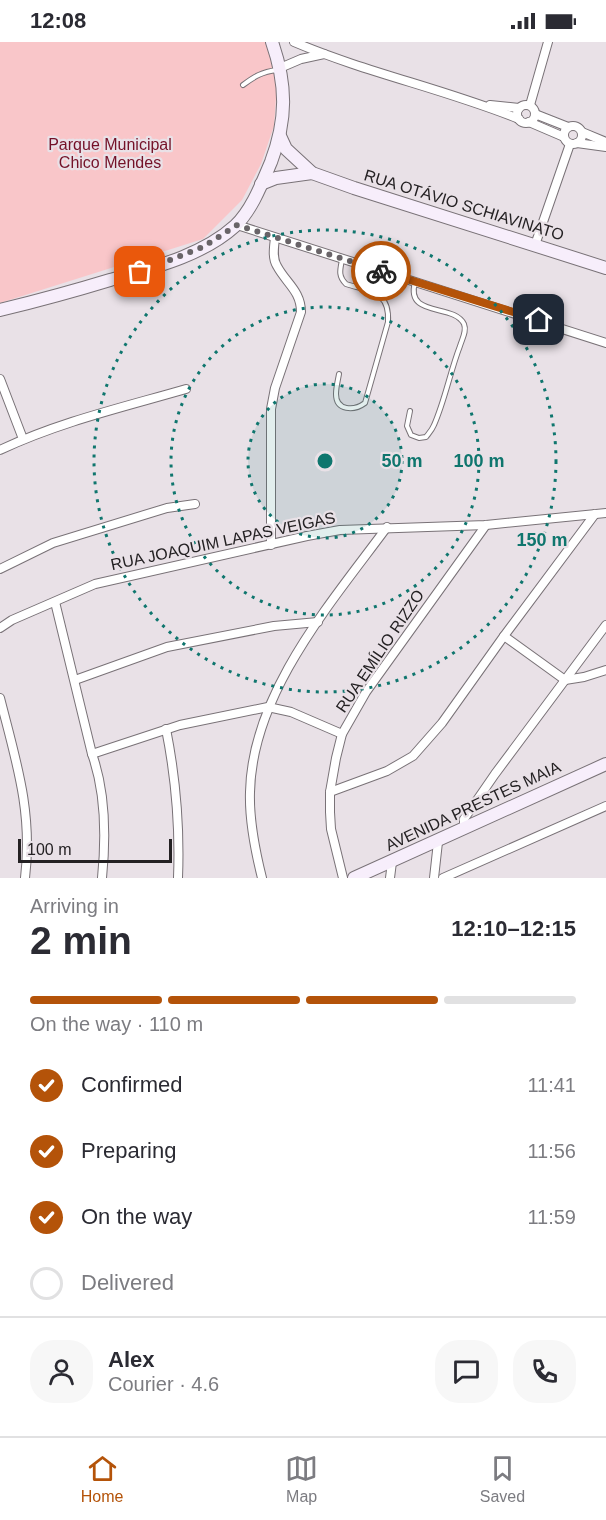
<!DOCTYPE html>
<html lang="en">
<head>
<meta charset="utf-8">
<style>
  body { margin:0; font-family:Helvetica,sans-serif; background:#f7f7f7; color:#2b2b33; height:100vh; display:flex; flex-direction:column; font-size:22px; white-space:nowrap }
  * { box-sizing:border-box; margin:0 }
  p { font-size:20px; color:#7c7c81 }
  .icon { flex:none; width:33px; height:33px; fill:none; stroke:currentColor; stroke-width:2; stroke-linecap:round; stroke-linejoin:round }
  .map { position:relative; height:836px; overflow:hidden }
  .details { display:flex; flex-direction:column; background:#fff; flex:1 }
  .details>* { flex:none }
  .scale { position:absolute; left:18px; bottom:15px; width:154px; box-sizing:border-box; padding-left:6px; border:3px solid #242123; border-top:0; font-size:16px; line-height:21px; white-space:nowrap; color:#242123; -webkit-text-stroke:4px #e9e1e7; paint-order:stroke }
  .pin { position:absolute; display:grid; place-items:center; width:51px; height:51px; color:#fff; margin:-26px; border-radius:12px; box-shadow:0 3px 9px #0006 }
  .courier { position:absolute; display:grid; place-items:center; width:60px; height:60px; margin:-30px; border:4px solid #b45309; border-radius:50%; background:#fff; color:#222; box-shadow:0 2px 8px #0007 }
  .overview em { font-style:normal; font-weight:800 }
  .overview div { display:flex; flex-direction:column-reverse }
  .overview { display:flex; align-items:center; justify-content:space-between; height:102px; padding:0 30px }
  h1 { font-size:39px; font-weight:800; line-height:45px }
  .bar { display:grid; grid-template-columns:repeat(4,1fr); gap:9px 6px; align-content:center; height:72px; padding:0 30px }
  .bar i { height:8px; border-radius:4px; background:#e1e1e2 }
  .bar .on { background:#b45309 }
  .bar p { grid-column:span 4 }
  .line { display:flex; align-items:center; gap:15px; padding:0 30px; border-top:2px solid #e1e1e2 }
  .line div { flex:1 }
  .round { display:grid; place-items:center; flex:none; width:63px; height:63px; border-radius:24px; background:#f7f7f7 }
  ol { padding:0 30px; list-style:none }
  li { display:flex; align-items:center; gap:18px; height:66px }
  li p { margin-inline-start:auto }
  li .icon { padding:6px; border-radius:50%; background:#b45309; color:#fff; stroke-width:4 }
  li:last-child { color:#7c7c81 }
  li i { width:33px; height:33px; border:3px solid #e1e1e2; border-radius:50% }
  .status { display:flex; justify-content:space-between; align-items:center; height:42px; padding:0 30px; background:#fff; direction:ltr }
  .status svg { height:16px; fill:currentColor }
  .dock { display:flex; justify-content:space-around; align-items:center; height:84px; border-top:2px solid #e1e1e2; background:#fff; font-size:16px; color:#7c7c81 }
  .dock a { display:grid; justify-items:center; gap:3px }
  .dock .on { color:#b45309 }
  .map>svg:first-child { display:block }
  .green { fill:#f9c6c9 }
  .lines { fill:none; stroke-linecap:round; stroke-linejoin:round }
  .lane-casing { stroke:#797277; stroke-width:6 }
  .street-casing { stroke:#797277; stroke-width:10 }
  .secondary-casing { stroke:#797277; stroke-width:14 }
  .lane { stroke:#fff; stroke-width:4 }
  .street { stroke:#fff; stroke-width:8 }
  .secondary { stroke:#f7eefb; stroke-width:12 }
  .done { stroke:#696468; stroke-width:6; stroke-dasharray:0 10.8 }
  .route { stroke:#b45309; stroke-width:8 }
  .ring { fill:none; stroke:#0f766e; stroke-width:3; stroke-dasharray:3 6 }
  .labels { text-anchor:middle; dominant-baseline:central; stroke-width:4.5; stroke-linejoin:round; paint-order:stroke }
  .park-label { font-size:16px; fill:#741128; stroke:#e9e1e7 }
  .street-label { font-size:16px; fill:#242123; stroke:#e9e1e7 }
  .centre { fill:#0f766e; stroke:#e9e1e7; stroke-width:3 }
  .ring-label { font-size:18px; text-anchor:middle; font-weight:bold; fill:#0f766e; stroke:#e9e1e7; stroke-width:4.5; stroke-linejoin:round; paint-order:stroke }
</style>
</head>
<body>
<div class="status"><b>12:08</b><svg viewBox="0 0 49 12"><path d="M0 12V9h3v3zM5 12V6h3v6zM10 12V3h3v9zM15 12V0h3v12zM26 1h20v11H26zM47 4h2v5h-2z"/></svg></div>
<div class="map">
<svg width="606" height="836" viewBox="0 0 606 836">
  <rect width="100%" height="100%" fill="#e9e1e7"/>
  <polygon class="green" points="0,0 265,0 268,7 277,42 274,84 261,122 242,158 203,197 0,261"/>
  <g class="lines">
    <g class="lane-casing">
      <g id="lane">
        <path d="M243 43C255 34 262 30 277 28"/>
        <path d="M339 332C338 338 336 345 336 352 336 369 354 369 365 361L388 280C390 249 371 250 346 242 338 234 340 228 342 218"/>
        <path d="M410 369 407 384 411 393 419 396 426 395C429 391 432 388 434 383 445 358 450 330 460 304 462 297 467 289 464 282 454 261 405 276 415 240"/>
      </g>
    </g>
    <g class="street-casing">
      <g id="street">
        <path d="M294 0C367 31 445 47 519 77"/>
        <polyline points="280,26 301,17 324,12"/>
        <circle cx="526" cy="72" r="9"/>
        <polyline points="490,63 519,66"/>
        <polyline points="530,63 548,0"/>
        <polyline points="535,72 568,85"/>
        <polyline points="529,80 564,95"/>
        <circle cx="573" cy="93" r="9"/>
        <polyline points="582,90 606,100"/>
        <polyline points="577,101 606,105"/>
        <polyline points="237,183 606,301"/>
        <polyline points="535,203 570,102"/>
        <polyline points="0,337 23,397"/>
        <path d="M0 408C59 380 124 365 186 347"/>
        <path d="M271 503V367L275 346 301 270C301 249 286 241 277 224 272 216 274 205 275 196"/>
        <polyline points="0,527 53,501 167,466 195,462"/>
        <path d="M55 560 92 712C106 751 106 796 102 836"/>
        <polyline points="0,586 12,578 95,542 307,494 340,488 486,483 606,471"/>
        <polyline points="504,594 565,638"/>
        <polyline points="75,638 167,605 274,584 318,580"/>
        <polyline points="565,638 584,635 606,628"/>
        <path d="M0 656C16 719 33 770 25 836"/>
        <path d="M166 687C176 737 180 785 178 836"/>
        <polyline points="92,712 180,683 268,665 291,670 342,692"/>
        <polyline points="330,750 387,729 413,714 442,681 504,594 595,472"/>
        <polyline points="464,786 464,777 495,732 606,583"/>
        <path d="M262 836C255 808 249 779 250 750 252 651 331 561 387 485"/>
        <polyline points="343,836 331,787 330,770 330,750 336,716 342,692 366,650 486,483"/>
        <polyline points="390,836 392,820"/>
        <polyline points="434,836 438,800"/>
        <polyline points="443,836 606,764"/>
      </g>
    </g>
    <g class="secondary-casing">
      <g id="secondary">
        <polyline points="280,94 286,107 312,131 354,146 606,226"/>
        <polyline points="261,142 276,136 312,131"/>
        <path d="M0 268C37 259 74 249 110 238 152 226 202 214 235 184 252 168 262 141 271 120 287 78 287 43 272 0"/>
        <polyline points="354,836 606,722"/>
      </g>
    </g>
    <use href="#lane" class="lane"/>
    <use href="#street" class="street"/>
    <use href="#secondary" class="secondary"/>
  </g>
  <g class="lines">
    <polyline class="done" points="140,230 203,205 237,183 381,229"/>
    <polyline class="route" points="381,229 539,278"/>
  </g>
  <circle cx="325" cy="419" r="77" fill="#0f766e" fill-opacity=".12"/>
  <g class="ring">
    <circle cx="325" cy="419" r="77"/>
    <circle cx="325" cy="419" r="154"/>
    <circle cx="325" cy="419" r="231"/>
  </g>
  <g class="labels">
    <g class="park-label">
      <text x="110" y="102">Parque Municipal<tspan x="110" dy="18">Chico Mendes</tspan></text>
    </g>
    <g class="street-label">
      <text transform="translate(464 163) rotate(17)">RUA OTÁVIO SCHIAVINATO</text>
      <text transform="translate(223 499) rotate(-12)">RUA JOAQUIM LAPAS VEIGAS</text>
      <text transform="translate(380 609) rotate(-56)">RUA EMÍLIO RIZZO</text>
      <text transform="translate(473 764) rotate(-25)">AVENIDA PRESTES MAIA</text>
    </g>
  </g>
  <circle cx="325" cy="419" r="9" class="centre"/>
  <g class="ring-label">
    <text x="402" y="425">50 m</text>
    <text x="479" y="425">100 m</text>
    <text x="542" y="504">150 m</text>
  </g>
</svg>
<div class="scale">100 m</div>
<div class="pin" style="left:140px;top:230px;background:#ea580c"><svg class="icon" aria-label="bag" viewBox="0 0 24 24"><path d="M5 8h14l-1 12H6zM9 8a3 3 0 0 1 6 0"/></svg></div>
<div class="pin" style="left:539px;top:278px;background:#1f2937"><svg class="icon" aria-label="home" viewBox="0 0 24 24"><path d="M3 11l9-7 9 7M6 9v11h12V9"/></svg></div>
<div class="courier" style="left:381px;top:229px"><svg class="icon" aria-label="bike" viewBox="0 0 24 24"><circle cx="6" cy="16" r="4"/><circle cx="18" cy="16" r="4"/><path d="M6 16l4-8h5l3 8M10 8l3 8H6M13 5h3"/></svg></div>
</div>
<section class="details">
<div class="overview"><div><h1>2 min</h1><p>Arriving in</p></div><em>12:10–12:15</em></div>
<div class="bar"><i class="on"></i><i class="on"></i><i class="on"></i><i></i><p>On the way · 110 m</p></div>
<ol>
<li><svg class="icon" aria-label="check" viewBox="0 0 24 24"><path d="M5 12l5 5 9-10"/></svg>Confirmed<p>11:41</p></li>
<li><svg class="icon" aria-label="check" viewBox="0 0 24 24"><path d="M5 12l5 5 9-10"/></svg>Preparing<p>11:56</p></li>
<li><svg class="icon" aria-label="check" viewBox="0 0 24 24"><path d="M5 12l5 5 9-10"/></svg>On the way<p>11:59</p></li>
<li><i></i>Delivered</li>
</ol>
<div class="line" style="height:108px"><a class="round"><svg class="icon" aria-label="person" viewBox="0 0 24 24"><circle cx="12" cy="8" r="4"/><path d="M4 21q1-7 8-7t8 7"/></svg></a><div><b>Alex</b><p>Courier · 4.6</p></div><a class="round"><svg class="icon" aria-label="chat" viewBox="0 0 24 24"><path d="M4 5h16v11H9l-5 4z"/></svg></a><a class="round"><svg class="icon" aria-label="phone" viewBox="0 0 24 24"><path d="M5 4h4l2 5-3 2q2 4 5 5l2-3 5 2v4C11 20 4 13 5 4z"/></svg></a></div>
</section>
<nav class="dock">
<a class="on"><svg class="icon" aria-label="home" viewBox="0 0 24 24"><path d="M3 11l9-7 9 7M6 9v11h12V9"/></svg>Home</a>
<a><svg class="icon" aria-label="map" viewBox="0 0 24 24"><path d="M3 6l6-2 6 2 6-2v14l-6 2-6-2-6 2zM9 4v14M15 6v14"/></svg>Map</a>
<a><svg class="icon" aria-label="saved" viewBox="0 0 24 24"><path d="M7 4h10v16l-5-4-5 4z"/></svg>Saved</a>
</nav>
</body>
</html>
